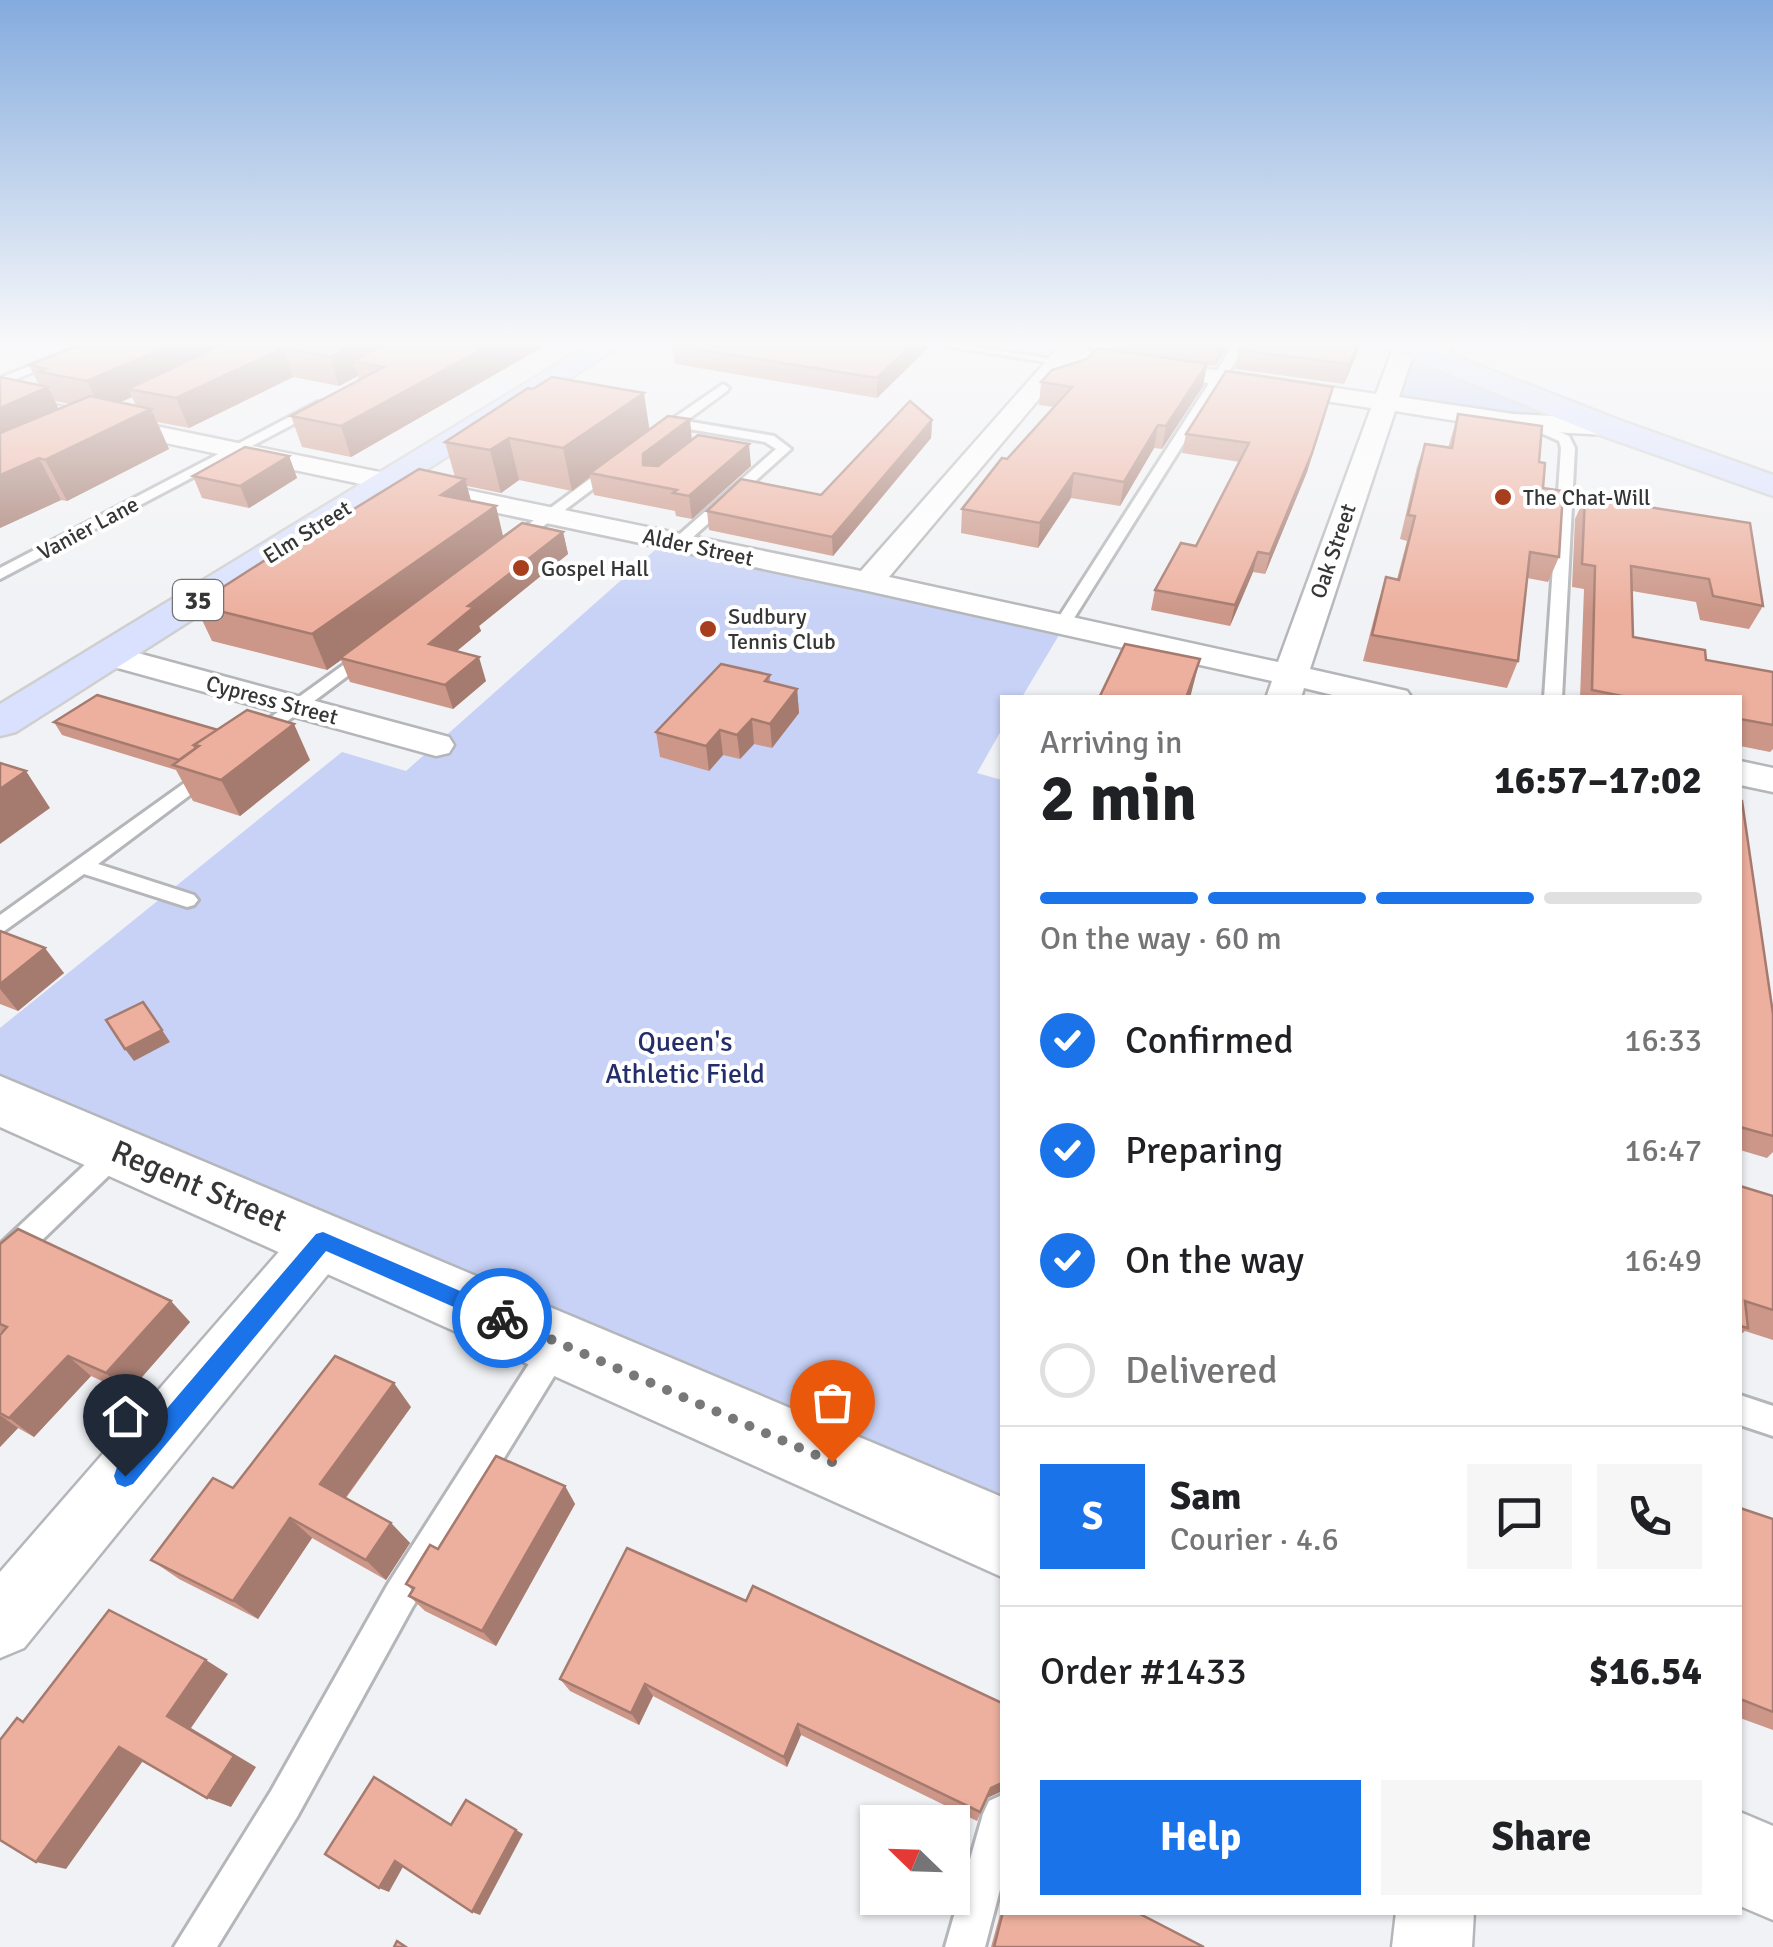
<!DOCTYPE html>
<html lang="en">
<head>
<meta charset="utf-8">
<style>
  body { margin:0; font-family:Signika,sans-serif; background:#f6f6f6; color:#202124; height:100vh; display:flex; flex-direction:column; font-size:38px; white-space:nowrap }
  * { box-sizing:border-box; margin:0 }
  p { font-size:32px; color:#757577 }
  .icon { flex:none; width:55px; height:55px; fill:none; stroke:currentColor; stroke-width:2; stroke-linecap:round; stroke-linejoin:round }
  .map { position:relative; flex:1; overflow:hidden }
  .side { position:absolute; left:1000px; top:695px; width:742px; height:1220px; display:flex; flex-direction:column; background:#fff; border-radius:0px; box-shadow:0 2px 8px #0004 }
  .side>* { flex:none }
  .needle { width:65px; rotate:293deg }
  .controls { position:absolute; left:860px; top:1805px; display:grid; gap:20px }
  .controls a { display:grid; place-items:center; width:110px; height:110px; border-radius:0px; background:#fff; box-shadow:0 2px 8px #0004; font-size:50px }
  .pin { position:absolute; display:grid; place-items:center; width:85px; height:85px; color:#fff; margin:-102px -42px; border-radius:50% 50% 50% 0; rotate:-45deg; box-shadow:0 0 10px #0007 }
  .pin .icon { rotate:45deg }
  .courier { position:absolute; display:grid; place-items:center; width:100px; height:100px; margin:-50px; border:8px solid #1a73e8; border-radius:50%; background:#fff; color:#222; box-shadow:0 2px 12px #0007 }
  .head em { font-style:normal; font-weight:800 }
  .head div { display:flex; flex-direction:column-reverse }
  .head { display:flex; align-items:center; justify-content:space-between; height:170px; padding:0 40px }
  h1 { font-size:65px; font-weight:800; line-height:75px }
  .bar { display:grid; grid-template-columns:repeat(4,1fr); gap:15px 10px; align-content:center; height:120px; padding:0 40px }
  .bar i { height:12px; border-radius:8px; background:#e0e0e0 }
  .bar .selected { background:#1a73e8 }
  .bar p { grid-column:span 4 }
  .line { display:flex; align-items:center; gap:25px; padding:0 40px; border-top:2px solid #e0e0e0 }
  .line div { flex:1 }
  .round { display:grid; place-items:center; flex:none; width:105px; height:105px; border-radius:0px; background:#f6f6f6 }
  ol { padding:0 40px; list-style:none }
  li { display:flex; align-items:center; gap:30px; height:110px }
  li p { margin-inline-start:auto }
  li .icon { padding:10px; border-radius:50%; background:#1a73e8; color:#fff; stroke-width:4 }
  li:last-child { color:#757577 }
  li i { width:55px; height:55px; border:5px solid #e0e0e0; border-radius:50% }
  .button { display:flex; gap:20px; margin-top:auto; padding:20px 40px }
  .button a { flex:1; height:115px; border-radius:0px; background:#1a73e8; color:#fff; font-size:40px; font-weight:800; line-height:115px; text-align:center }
  .button a+a { background:#f6f6f6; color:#202124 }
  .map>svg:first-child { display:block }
  .green { fill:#c7d2f6 }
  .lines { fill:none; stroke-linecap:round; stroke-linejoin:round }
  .lane-casing { stroke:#b5b6b9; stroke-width:6 }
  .street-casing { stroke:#b5b6b9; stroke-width:5 }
  .secondary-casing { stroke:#b5b6b9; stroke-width:5 }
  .primary-casing { stroke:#cfcfcf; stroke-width:5 }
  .lane { fill:#fff; fill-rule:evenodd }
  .street { fill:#fff; fill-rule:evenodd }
  .secondary { fill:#fff; fill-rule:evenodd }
  .primary { fill:#d9e1fe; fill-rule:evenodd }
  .wall { fill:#cc9788; fill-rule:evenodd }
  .shaded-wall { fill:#a67b6f }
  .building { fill:#edb09e; stroke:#a67b6f; stroke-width:2.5 }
  .route { fill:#1a73e8 }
  .done { stroke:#77787a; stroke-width:10; stroke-dasharray:0 18 }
  .poi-dot { fill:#a73f1e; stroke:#fff; stroke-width:4 }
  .labels { text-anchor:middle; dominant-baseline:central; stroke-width:8; stroke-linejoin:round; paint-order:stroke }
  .far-poi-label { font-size:22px; fill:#363637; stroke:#fff; text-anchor:start }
  .far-street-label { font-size:22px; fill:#363637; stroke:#fff }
  .shield { fill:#fff; stroke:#727273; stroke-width:2.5 }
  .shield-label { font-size:25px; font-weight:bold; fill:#363637 }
  .park-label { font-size:28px; fill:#232e6b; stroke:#fff }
  .near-street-label { font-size:32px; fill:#363637; stroke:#fff }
</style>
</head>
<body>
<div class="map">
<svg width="1773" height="1947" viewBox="0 0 1773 1947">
  <rect width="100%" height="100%" fill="#f1f2f5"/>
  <g class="green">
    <polygon points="1403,348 1609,426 1383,401"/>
    <polygon points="663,543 1065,625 1022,697 1002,698 1002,729 977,773 1002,780 1000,1545 0,1098 0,1028 342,752 406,771"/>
  </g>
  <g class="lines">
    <g class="lane-casing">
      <g id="lane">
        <polygon points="91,341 106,341 0,386 0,378"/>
        <polygon points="915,341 942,341 1064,361 1058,364"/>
        <polygon points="1236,341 1248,341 1071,623 1057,626 1055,623"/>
        <polygon points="1443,341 1454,341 1447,356 1451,364 1445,367 1435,356"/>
        <polygon points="723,384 729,388 727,391 686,421 774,436 791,449 683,546 673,546 673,540 776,449 765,442 677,427 662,439 652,439 652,433"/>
        <polygon points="318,402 324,406 322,409 0,579 0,568"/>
        <polygon points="1534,421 1569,436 1575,448 1562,698 1544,698 1561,448 1559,441 1530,428 1530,422"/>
        <polygon points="610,464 622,467 517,546 507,546 507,540"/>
        <polygon points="367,648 373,649 373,657 262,740 250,740 250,732"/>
        <polygon points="211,764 220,770 218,774 98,864 194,895 198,900 194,905 187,907 84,874 0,934 0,915"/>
        <polygon points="117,1140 126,1143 130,1151 126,1159 10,1271 0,1274 0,1244 108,1143"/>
        <polygon points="556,1333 566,1337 571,1347 566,1357 412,1608 297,1817 217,1947 174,1947 271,1791 388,1584 546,1337"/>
        <polygon points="1740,1395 1773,1406 1773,1436 1740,1425"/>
        <polygon points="1002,1795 1002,1882 985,1947 945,1947 983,1814 989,1801"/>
      </g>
    </g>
    <g class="street-casing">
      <g id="street">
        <path d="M1064 341H1087L1081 350 1376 394 1393 348 1404 341 1415 348 1399 397 1513 414 1608 419 1621 427 1608 435 1513 430 1395 411 1310 669 1407 691 1412 698H1345L1304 688 1301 698H1266L1272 681 868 591 0 408V394L861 571ZM1070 362 1371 408 1278 662 889 577Z"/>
        <polygon points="108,645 449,737 454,745 449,753 436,756 96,662 91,655 96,648"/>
        <polygon points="1740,761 1773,768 1773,792 1740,785"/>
        <polygon points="323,1216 342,1223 350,1240 342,1257 24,1648 0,1658 0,1572 304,1223"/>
        <polygon points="1396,1912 1474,1912 1472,1947 1392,1947"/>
      </g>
    </g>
    <g class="secondary-casing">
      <g id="secondary">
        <polygon points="0,1076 1002,1497 1002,1577 0,1127"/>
        <polygon points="1740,1812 1773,1826 1773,1920 1740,1906"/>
      </g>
    </g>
    <g class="primary-casing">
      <g id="primary">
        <polygon points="595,341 628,341 16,732 0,736 0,704"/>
        <polygon points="1378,341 1416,341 1619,420 1773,475 1773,496 1597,434 1382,347"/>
      </g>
    </g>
    <use href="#lane" class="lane"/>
    <use href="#street" class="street"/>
    <use href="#secondary" class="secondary"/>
    <use href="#primary" class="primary"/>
  </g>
  <g class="wall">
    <path d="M90 341H553L351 457 302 447 291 416 359 380 358 376 339 386 293 377 189 428 157 422 169 449 67 501 61 500 0 528 39 385 29 365ZM132 397 136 406 120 402ZM55 401 69 404 58 409Z"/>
    <polygon points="1112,341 1232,341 1215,366 1207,365 1203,386 1162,449 1154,448 1120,506 1071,498 1038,548 961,533 962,509 1054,407 1039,405 1041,382 1110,350"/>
    <polygon points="672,345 929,347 877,398 675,364"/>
    <polygon points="1239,350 1358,351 1344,384 1235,369"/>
    <polygon points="1333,387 1307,472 1265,574 1253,572 1230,626 1151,610 1155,590 1196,546 1240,462 1182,453 1186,434"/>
    <polygon points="1458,414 1539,462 1543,488 1559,557 1548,582 1527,578 1518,661 1507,688 1363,661 1378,603 1386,577 1397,579 1407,541 1400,539 1417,467 1425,444 1448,448"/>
    <polygon points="932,420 931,438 833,556 709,530 707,511 821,495"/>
    <polygon points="649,429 692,439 751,466 692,519 676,516 675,511 594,495 590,477 572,491 519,480 501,493 467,486 471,501 503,536 563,532 568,554 479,626 481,631 457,651 486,681 453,709 350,682 341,660 327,670 212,641 195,605 292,547 455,477 445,442"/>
    <polygon points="289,456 297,478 249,508 202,498 193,476"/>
    <polygon points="1585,497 1763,606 1749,629 1700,620 1696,602 1632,591 1633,637 1706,660 1773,672 1773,749 1770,752 1740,746 1740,698 1580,698 1584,589 1572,587 1575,519"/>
    <polygon points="770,675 770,682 797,689 799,713 772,748 754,744 740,759 723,755 709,771 660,757 656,732"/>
    <polygon points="54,722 310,760 240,816 193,801 176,770 62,735"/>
    <polygon points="1740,801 1773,1014 1773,1152 1767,1158 1740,1150"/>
    <polygon points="0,931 64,973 18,1011 0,1004"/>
    <polygon points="1740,1186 1773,1196 1773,1340 1745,1331 1740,1335"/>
    <polygon points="0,1244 190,1322 128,1393 91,1376 34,1437 18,1428 0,1447 0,1335 2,1333 0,1332"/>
    <polygon points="411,1407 346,1498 391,1523 410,1543 386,1580 312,1538 258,1619 179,1579 151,1560 233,1488"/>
    <polygon points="565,1486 575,1504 496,1646 425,1611 409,1596 412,1590 406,1584 438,1549"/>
    <polygon points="1740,1508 1773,1519 1773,1730 1740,1718"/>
    <polygon points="627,1548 1002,1736 1002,1793 1000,1792 987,1798 977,1821 801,1735 787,1767 653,1696 639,1725 570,1691 560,1679"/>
    <polygon points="1002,1907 1002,1912 1136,1912 1204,1947 991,1947"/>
  </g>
  <g class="shaded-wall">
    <polygon points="180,341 253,341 128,389 132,397 102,411 87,381"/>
    <polygon points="361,341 424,341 353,361 358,376 339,386 330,357"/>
    <polygon points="497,341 553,341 351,457 341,426"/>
    <polygon points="916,341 929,341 929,347 877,398 877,378"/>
    <polygon points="1223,341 1232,341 1215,366 1219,347"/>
    <polygon points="1359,341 1361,341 1358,351 1344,384 1350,364"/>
    <polygon points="283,348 293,377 189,428 176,398"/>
    <polygon points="1207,364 1203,386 1162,449 1166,426"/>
    <polygon points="48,387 67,426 0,458 0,408"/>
    <polygon points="1333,387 1307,472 1265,574 1270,554"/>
    <polygon points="644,393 650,433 590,473 590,477 572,491 563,448"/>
    <polygon points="151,409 169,449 67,501 45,460"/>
    <polygon points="690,419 692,441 647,476 646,488 643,465 643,454"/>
    <polygon points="932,420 931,438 833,556 832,537"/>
    <polygon points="1158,425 1154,448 1120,506 1124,482"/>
    <polygon points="509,438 519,480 501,493 490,450"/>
    <polygon points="749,444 751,466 692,519 689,496"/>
    <polygon points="289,456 297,478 249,508 240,486"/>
    <polygon points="39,458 61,500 0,528 0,475"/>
    <polygon points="1074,473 1071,498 1038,548 1040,523"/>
    <polygon points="465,479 474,512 441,495"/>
    <polygon points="496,506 504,540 340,658 341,660 327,670 312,634"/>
    <polygon points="563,532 568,554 479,626 481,631 436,668 429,644 468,606"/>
    <polygon points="1258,552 1253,572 1230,626 1235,605"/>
    <polygon points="479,657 486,681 453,709 445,685"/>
    <polygon points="1200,659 1190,698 1186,698"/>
    <polygon points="797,689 799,713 772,748 770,724"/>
    <polygon points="752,719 754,744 740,759 737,735"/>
    <polygon points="294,724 310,760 240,816 221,780"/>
    <polygon points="720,730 723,755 709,771 706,746"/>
    <polygon points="26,771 50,808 0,844 0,789"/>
    <polygon points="45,948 64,973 18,1011 0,989 0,984"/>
    <polygon points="162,1030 170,1042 134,1061 125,1049"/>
    <polygon points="171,1301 190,1322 128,1393 106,1373"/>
    <polygon points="68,1356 91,1376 34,1437 9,1418"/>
    <polygon points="394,1383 411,1407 340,1505 320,1484"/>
    <polygon points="0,1415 18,1428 0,1447"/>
    <polygon points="565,1486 575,1504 496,1646 482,1631"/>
    <polygon points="290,1518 312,1538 258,1619 233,1601"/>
    <polygon points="391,1523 410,1543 386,1580 366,1560"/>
    <polygon points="206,1660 228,1674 191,1728 256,1767 231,1807 207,1798 167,1716"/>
    <polygon points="645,1684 653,1696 639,1725 631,1713"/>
    <polygon points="798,1724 801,1735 787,1767 784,1757"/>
    <polygon points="119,1747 145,1758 66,1869 36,1862"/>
    <polygon points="1002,1783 1000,1792 987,1798 977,1821 991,1788"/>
    <polygon points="516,1830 523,1834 480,1915 472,1912"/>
    <polygon points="395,1861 404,1865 389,1892 379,1888"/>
  </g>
  <g class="building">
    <polygon points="90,341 180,341 87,381 40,372 46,369 29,365"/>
    <polygon points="230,341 361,341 330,357 283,348 176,398 128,389"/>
    <polygon points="393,341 497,341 341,426 291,416 384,367 353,361"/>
    <polygon points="678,341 916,341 877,378 672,345"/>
    <polygon points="1177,341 1223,341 1219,347"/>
    <polygon points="1244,341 1359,341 1350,364 1239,350"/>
    <polygon points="1098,348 1207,364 1166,426 1158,425 1124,482 1074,473 1040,523 962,509 1002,458 1007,459 1072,387 1041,382 1052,370 1087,359"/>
    <polygon points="1226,371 1333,387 1312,453 1270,554 1258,552 1235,605 1155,590 1181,543 1196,546 1249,443 1186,434"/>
    <polygon points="0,377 48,387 0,408"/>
    <polygon points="552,377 644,393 563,448 509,438 490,450 445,442 528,388 533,389"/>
    <polygon points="90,396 151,409 45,460 39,458 0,475 0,433"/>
    <polygon points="910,401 932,420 832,537 707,511 741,479 821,495"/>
    <polygon points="1458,414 1542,426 1539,462 1545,463 1543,488 1563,491 1559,557 1530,552 1518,661 1372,635 1386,577 1399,580 1415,516 1408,515 1425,444 1452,448"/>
    <polygon points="668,416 690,419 643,454 643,465 658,466 698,435 749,444 689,496 673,493 677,490 590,473"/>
    <polygon points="245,447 289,456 240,486 193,476"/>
    <polygon points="419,469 465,479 441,495 496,506 312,634 195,605 287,546 292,547"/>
    <polygon points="1585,497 1750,523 1763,606 1713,596 1709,579 1631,566 1633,637 1705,650 1706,660 1773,672 1773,725 1740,719 1740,698 1632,698 1592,690 1595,566 1582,564"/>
    <polygon points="522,523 563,532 468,606 474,607 429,644 479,657 445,685 340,658"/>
    <polygon points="1125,644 1200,659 1186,698 1099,698"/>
    <polygon points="721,664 770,675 765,681 797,689 770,724 752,719 737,735 720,730 706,746 656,732"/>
    <polygon points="97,695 218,730 194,745 196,748 179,760 54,722"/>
    <polygon points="247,710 294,724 221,780 173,765 199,746 194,745"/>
    <polygon points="0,763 26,771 0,789"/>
    <polygon points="1740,801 1742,801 1773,1014 1773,1136 1740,1127"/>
    <polygon points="0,931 45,948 0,984"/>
    <polygon points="143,1002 162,1030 125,1049 106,1020"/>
    <polygon points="1740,1186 1773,1196 1773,1310 1745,1301 1748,1328 1740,1326"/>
    <polygon points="18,1229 171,1301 106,1373 68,1356 9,1418 0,1413 0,1335 7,1327 0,1324 0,1244"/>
    <polygon points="335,1356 394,1383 320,1484 391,1523 366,1560 290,1518 233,1601 151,1560 213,1478 233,1488"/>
    <polygon points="496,1456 565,1486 482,1631 409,1596 414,1588 406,1584 430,1545 438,1549"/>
    <polygon points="1740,1508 1773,1519 1773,1712 1740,1699"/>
    <polygon points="627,1548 746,1601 753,1586 1002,1703 1002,1783 991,1788 980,1812 798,1724 784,1757 645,1684 631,1713 560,1679"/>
    <polygon points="109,1610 206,1660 167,1716 234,1756 207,1798 119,1747 36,1862 0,1840 0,1740 17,1718 23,1722"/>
    <polygon points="374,1777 451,1825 466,1800 516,1830 472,1912 395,1861 379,1888 325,1854"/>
    <polygon points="1003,1912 1136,1912 1204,1947 994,1947"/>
    <polygon points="397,1941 406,1947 394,1947"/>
  </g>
  <linearGradient id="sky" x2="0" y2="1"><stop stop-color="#84abde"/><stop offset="0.56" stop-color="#f9f9fa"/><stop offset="1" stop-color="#f9f9fa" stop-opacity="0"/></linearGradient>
  <rect width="1773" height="613" fill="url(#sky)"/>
  <polygon class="route" points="323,1232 509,1312 512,1318 509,1325 495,1325 326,1251 133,1484 125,1487 117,1484 114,1476 117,1467 316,1234"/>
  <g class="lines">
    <polyline class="done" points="502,1318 832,1462"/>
  </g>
  <g class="poi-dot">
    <circle cx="1503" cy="497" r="10"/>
    <circle cx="521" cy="568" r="10"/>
    <circle cx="708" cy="629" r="10"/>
  </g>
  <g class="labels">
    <g class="far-poi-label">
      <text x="1523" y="497">The Chat-Will</text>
      <text x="541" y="568">Gospel Hall</text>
      <text x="728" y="616">Sudbury<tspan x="728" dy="25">Tennis Club</tspan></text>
    </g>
    <g class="far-street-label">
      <text transform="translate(88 528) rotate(-28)">Vanier Lane</text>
      <text transform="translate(307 532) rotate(-32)">Elm Street</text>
      <text transform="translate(698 547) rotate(12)">Alder Street</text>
      <text transform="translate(1333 551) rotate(-71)">Oak Street</text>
      <text transform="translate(272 700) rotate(15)">Cypress Street</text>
    </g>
    <rect class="shield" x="173" y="580" width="50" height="40" rx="8"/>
    <g class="shield-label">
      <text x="198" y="600">35</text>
    </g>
    <g class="park-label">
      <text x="685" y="1042">Queen's<tspan x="685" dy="32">Athletic Field</tspan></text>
    </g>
    <g class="near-street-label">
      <text transform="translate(199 1186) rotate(23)">Regent Street</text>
    </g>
  </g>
</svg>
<div class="controls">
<a><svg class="needle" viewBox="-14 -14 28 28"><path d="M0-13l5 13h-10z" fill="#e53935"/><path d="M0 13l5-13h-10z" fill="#757577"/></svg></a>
</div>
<div class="pin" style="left:832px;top:1462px;background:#ea580c"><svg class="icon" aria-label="bag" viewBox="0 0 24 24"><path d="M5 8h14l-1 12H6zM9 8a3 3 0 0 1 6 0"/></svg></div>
<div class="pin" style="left:125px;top:1476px;background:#1f2937"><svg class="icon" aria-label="home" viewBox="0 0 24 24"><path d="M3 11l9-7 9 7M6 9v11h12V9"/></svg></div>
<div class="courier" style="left:502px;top:1318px"><svg class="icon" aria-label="bike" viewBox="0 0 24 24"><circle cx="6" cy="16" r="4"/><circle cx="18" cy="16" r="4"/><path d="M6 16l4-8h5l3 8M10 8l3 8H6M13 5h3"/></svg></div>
<section class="side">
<div class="head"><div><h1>2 min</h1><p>Arriving in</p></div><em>16:57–17:02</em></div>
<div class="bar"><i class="selected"></i><i class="selected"></i><i class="selected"></i><i></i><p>On the way · 60 m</p></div>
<ol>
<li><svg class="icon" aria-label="check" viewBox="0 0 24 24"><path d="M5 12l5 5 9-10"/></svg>Confirmed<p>16:33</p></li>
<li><svg class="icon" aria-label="check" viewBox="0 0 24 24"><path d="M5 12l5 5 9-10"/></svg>Preparing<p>16:47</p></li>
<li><svg class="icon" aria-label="check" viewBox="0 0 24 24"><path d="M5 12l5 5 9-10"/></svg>On the way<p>16:49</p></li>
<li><i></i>Delivered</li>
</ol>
<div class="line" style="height:180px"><b class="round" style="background:#1a73e8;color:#fff">S</b><div><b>Sam</b><p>Courier · 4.6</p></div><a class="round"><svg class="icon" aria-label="chat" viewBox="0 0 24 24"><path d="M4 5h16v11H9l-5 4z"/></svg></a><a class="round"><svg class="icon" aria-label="phone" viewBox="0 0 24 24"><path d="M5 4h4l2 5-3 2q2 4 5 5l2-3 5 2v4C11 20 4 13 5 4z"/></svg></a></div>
<div class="line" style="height:130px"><div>Order #1433</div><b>$16.54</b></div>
<div class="button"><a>Help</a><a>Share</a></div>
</section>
</div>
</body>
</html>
